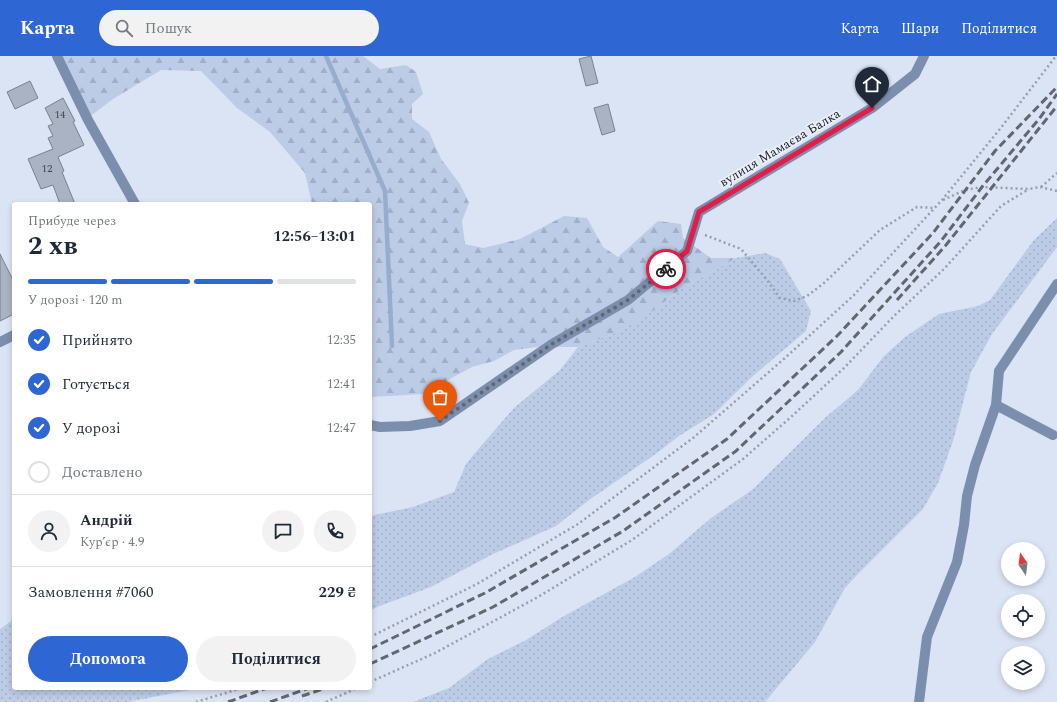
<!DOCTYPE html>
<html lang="uk">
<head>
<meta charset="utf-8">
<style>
  body { margin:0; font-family:Spectral,serif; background:#f2f2f3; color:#1f2937; height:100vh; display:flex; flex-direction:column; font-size:15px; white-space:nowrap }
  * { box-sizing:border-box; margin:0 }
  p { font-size:13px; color:#747a83 }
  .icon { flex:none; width:22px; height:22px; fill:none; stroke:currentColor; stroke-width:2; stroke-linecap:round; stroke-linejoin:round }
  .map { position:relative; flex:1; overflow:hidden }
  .sheet { position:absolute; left:12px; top:146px; width:360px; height:488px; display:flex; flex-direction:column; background:#fff; border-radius:4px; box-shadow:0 2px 6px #0003 }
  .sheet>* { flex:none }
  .needle { width:26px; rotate:346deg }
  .fabs { position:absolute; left:1001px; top:486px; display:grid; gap:8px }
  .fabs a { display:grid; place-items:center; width:44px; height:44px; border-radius:50%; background:#fff; box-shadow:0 2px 6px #0003; font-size:20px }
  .pin { position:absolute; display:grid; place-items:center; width:34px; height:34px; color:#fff; margin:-41px -17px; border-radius:50% 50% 50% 0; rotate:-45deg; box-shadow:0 0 4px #0007 }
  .pin .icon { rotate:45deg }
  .courier { position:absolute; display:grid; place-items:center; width:40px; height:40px; margin:-20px; border:3px solid #e11d48; border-radius:50%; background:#fff; color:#222; box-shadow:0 1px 5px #0007 }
  .overview em { font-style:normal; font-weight:700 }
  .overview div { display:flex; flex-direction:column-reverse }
  .overview { display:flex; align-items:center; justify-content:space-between; height:68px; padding:0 16px }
  h1 { font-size:26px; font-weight:700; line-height:30px }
  .bar { display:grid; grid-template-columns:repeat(4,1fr); gap:6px 4px; align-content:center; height:48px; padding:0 16px }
  .bar i { height:5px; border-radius:3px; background:#e0e1e3 }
  .bar .current { background:#2e66d4 }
  .bar p { grid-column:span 4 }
  .line { display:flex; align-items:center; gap:10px; padding:0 16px; border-top:1px solid #e0e1e3 }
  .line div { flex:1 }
  .round { display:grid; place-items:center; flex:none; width:42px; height:42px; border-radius:21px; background:#f2f2f3 }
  ol { padding:0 16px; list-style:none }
  li { display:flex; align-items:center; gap:12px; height:44px }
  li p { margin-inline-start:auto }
  li .icon { padding:4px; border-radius:50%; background:#2e66d4; color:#fff; stroke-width:4 }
  li:last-child { color:#747a83 }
  li i { width:22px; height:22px; border:2px solid #e0e1e3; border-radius:50% }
  .primary-button { display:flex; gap:8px; margin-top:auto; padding:8px 16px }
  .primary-button a { flex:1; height:46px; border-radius:24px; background:#2e66d4; color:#fff; font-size:16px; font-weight:700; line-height:46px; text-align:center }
  .primary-button a+a { background:#f2f2f3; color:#1f2937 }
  header { display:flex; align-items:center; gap:24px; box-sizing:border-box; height:56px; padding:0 20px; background:#2e66d4; color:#fff }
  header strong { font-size:19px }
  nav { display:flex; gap:22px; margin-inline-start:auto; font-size:14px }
  .search { width:280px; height:36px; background:#f2f2f3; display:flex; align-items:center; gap:10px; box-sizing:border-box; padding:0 14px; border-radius:22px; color:#747a83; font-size:15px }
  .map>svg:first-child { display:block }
  .grass { fill:url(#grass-dots) }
  .forest { fill:url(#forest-firs) }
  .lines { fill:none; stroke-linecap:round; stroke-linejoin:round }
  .stream { stroke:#98accf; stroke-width:4.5 }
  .building { fill:#aab3c3; stroke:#798191 }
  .path { stroke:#979eab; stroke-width:2.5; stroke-dasharray:2 3; stroke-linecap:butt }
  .minor { stroke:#7c8ead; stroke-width:10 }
  .rail { stroke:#616670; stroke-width:3; stroke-dasharray:8 4; stroke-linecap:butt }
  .done { stroke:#616771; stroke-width:4; stroke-dasharray:0 7.2 }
  .route { stroke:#e11d48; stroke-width:5 }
  .labels { text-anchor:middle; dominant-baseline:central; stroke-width:3.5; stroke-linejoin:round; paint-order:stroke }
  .number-label { font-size:11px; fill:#424750 }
  .street-label { font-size:13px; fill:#20232a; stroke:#ebf1fc }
</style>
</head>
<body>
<header>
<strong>Карта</strong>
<div class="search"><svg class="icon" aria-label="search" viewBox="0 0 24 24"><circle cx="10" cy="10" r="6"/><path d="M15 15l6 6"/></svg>Пошук</div>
<nav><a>Карта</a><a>Шари</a><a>Поділитися</a></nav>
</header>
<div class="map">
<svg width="1057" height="646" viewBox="0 0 1057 646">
  <defs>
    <pattern id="grass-dots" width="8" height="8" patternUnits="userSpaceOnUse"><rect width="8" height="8" fill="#bccbe6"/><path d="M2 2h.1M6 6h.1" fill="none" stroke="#a1aec5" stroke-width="1.8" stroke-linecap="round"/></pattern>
    <pattern id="forest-firs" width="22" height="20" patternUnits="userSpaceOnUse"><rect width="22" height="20" fill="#bccbe6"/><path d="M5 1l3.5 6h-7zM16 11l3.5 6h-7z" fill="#a1aec5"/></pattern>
  </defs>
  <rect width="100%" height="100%" fill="#dbe4f5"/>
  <g class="grass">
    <polygon points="1057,162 1057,191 992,278 971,316 953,385 938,427 923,453 856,520 845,532 815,586 765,646 413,646 449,632 488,603 526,584 564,560 635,521 669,498 711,462 752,434 826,361 858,334 884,300 905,281 939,258 978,250 990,244 1034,184"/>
    <polygon points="765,197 780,203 811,255 806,275 753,320 714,358 679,380 657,397 589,444 556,470 491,499 431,531 377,551 370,555 370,460 413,451 454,436 466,408 475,397 514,352 560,314 578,291 620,275 647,259 683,232 736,202"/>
    <polygon points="14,563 14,632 194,632 189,634 128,646 0,646 0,573"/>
  </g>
  <polygon class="forest" points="57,0 363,0 380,13 406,9 416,16 423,38 412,48 412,63 429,76 441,103 460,128 469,147 462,165 465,188 483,192 520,183 564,160 587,162 603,191 618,201 658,165 681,168 683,182 711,202 736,202 683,232 647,259 620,275 578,291 538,291 514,294 494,305 472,311 422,338 372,341 370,339 370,148 312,148 305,117 270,76 237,52 201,15 161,14 113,43 84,65"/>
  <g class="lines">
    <polyline class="stream" points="326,0 385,135 392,290"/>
  </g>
  <g class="building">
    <polygon points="591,0 598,27 586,30 579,3"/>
    <polygon points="30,25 38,42 15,53 7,36"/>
    <polygon points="63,42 75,65 73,66 84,89 58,101 64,115 62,116 75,148 60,148 53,129 41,133 28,103 53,93 48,82 53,80 48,70 53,68 45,52"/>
    <polygon points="608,48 615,75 602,79 594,52"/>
    <polygon points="0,198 14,226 14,258 0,265"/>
  </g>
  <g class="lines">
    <g class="path">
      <polyline points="1041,131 1057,117"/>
      <polyline points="943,144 965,134 982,131 1029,133 1040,131 1057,135"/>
      <polyline points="705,179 741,193 767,224 780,242 794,245 807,240 824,227 880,174 917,151 934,152"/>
      <polyline points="370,581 477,528 578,468 693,382 785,302 854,239 942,144 1000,73 1056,0"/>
      <polyline points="370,626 435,597 538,541 632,484 743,403 791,361 844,312 894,260 944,213 1001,150 1029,133"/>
      <polyline points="196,646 242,632"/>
      <polyline points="326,646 357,632"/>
    </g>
    <g class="minor">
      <polyline points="57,0 88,64 135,148"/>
      <polyline points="0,286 14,279"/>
      <polyline points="996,349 1053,379"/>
      <polyline points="370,369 380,371 410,370 440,365 552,288 628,244 687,195 699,156 872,52 915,18 924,0"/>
      <polyline points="919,646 927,581 957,506 964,469 967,440 975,409 996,349 999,315 1057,228"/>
    </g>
    <g class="rail">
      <polyline points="897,244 946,189 1057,50"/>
      <polyline points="370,593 485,537 616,461 727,383 837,280 933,177 995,95 1057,31"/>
      <polyline points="370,608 493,551 623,475 736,395 841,296 941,185 982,131 1039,63 1057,38"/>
      <polyline points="302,640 326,632"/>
      <polyline points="228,646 267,632"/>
      <polyline points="270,646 309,632"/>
    </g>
  </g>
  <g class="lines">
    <polyline class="done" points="440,365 552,288 628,244 666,213"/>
    <polyline class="route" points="666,213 687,195 699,156 872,52"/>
  </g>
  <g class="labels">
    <g class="number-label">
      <text x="60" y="58">14</text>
      <text x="47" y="112">12</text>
    </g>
    <g class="street-label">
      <text transform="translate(780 92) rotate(-31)">вулиця Мамаєва Балка</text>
    </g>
  </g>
</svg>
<div class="fabs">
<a><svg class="needle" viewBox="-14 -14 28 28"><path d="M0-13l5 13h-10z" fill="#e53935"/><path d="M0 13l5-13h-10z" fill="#747a83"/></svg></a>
<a><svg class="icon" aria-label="locate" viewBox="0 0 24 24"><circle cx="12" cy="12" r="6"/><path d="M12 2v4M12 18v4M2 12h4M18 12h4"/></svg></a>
<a><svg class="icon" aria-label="layers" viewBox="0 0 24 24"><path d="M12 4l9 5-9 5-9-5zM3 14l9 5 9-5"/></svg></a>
</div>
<div class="pin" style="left:440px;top:365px;background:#ea580c"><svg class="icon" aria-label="bag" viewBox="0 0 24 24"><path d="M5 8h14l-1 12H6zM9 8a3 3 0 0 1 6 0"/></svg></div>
<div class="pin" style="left:872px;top:52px;background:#1f2937"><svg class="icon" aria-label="home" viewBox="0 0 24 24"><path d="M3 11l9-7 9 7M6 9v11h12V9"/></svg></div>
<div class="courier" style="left:666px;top:213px"><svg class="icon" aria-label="bike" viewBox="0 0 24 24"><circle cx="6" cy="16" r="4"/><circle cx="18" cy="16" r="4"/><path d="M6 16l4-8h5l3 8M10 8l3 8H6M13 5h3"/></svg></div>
<section class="sheet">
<div class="overview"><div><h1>2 хв</h1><p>Прибуде через</p></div><em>12:56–13:01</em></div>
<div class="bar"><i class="current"></i><i class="current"></i><i class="current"></i><i></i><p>У дорозі · 120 m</p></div>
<ol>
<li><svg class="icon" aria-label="check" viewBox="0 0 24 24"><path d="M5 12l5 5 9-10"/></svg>Прийнято<p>12:35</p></li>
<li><svg class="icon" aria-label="check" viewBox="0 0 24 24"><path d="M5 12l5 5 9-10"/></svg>Готується<p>12:41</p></li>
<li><svg class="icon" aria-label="check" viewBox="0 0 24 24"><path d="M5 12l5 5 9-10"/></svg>У дорозі<p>12:47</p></li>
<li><i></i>Доставлено</li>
</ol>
<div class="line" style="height:72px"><a class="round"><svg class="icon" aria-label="person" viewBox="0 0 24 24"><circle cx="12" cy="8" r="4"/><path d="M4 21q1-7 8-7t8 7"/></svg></a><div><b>Андрій</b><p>Кур’єр · 4.9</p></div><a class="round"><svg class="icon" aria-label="chat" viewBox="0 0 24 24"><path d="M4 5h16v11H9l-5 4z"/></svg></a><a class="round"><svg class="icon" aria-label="phone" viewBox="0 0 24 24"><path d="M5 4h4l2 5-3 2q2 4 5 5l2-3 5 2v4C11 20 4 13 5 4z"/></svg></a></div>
<div class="line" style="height:52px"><div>Замовлення #7060</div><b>229 ₴</b></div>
<div class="primary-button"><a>Допомога</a><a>Поділитися</a></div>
</section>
</div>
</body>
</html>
